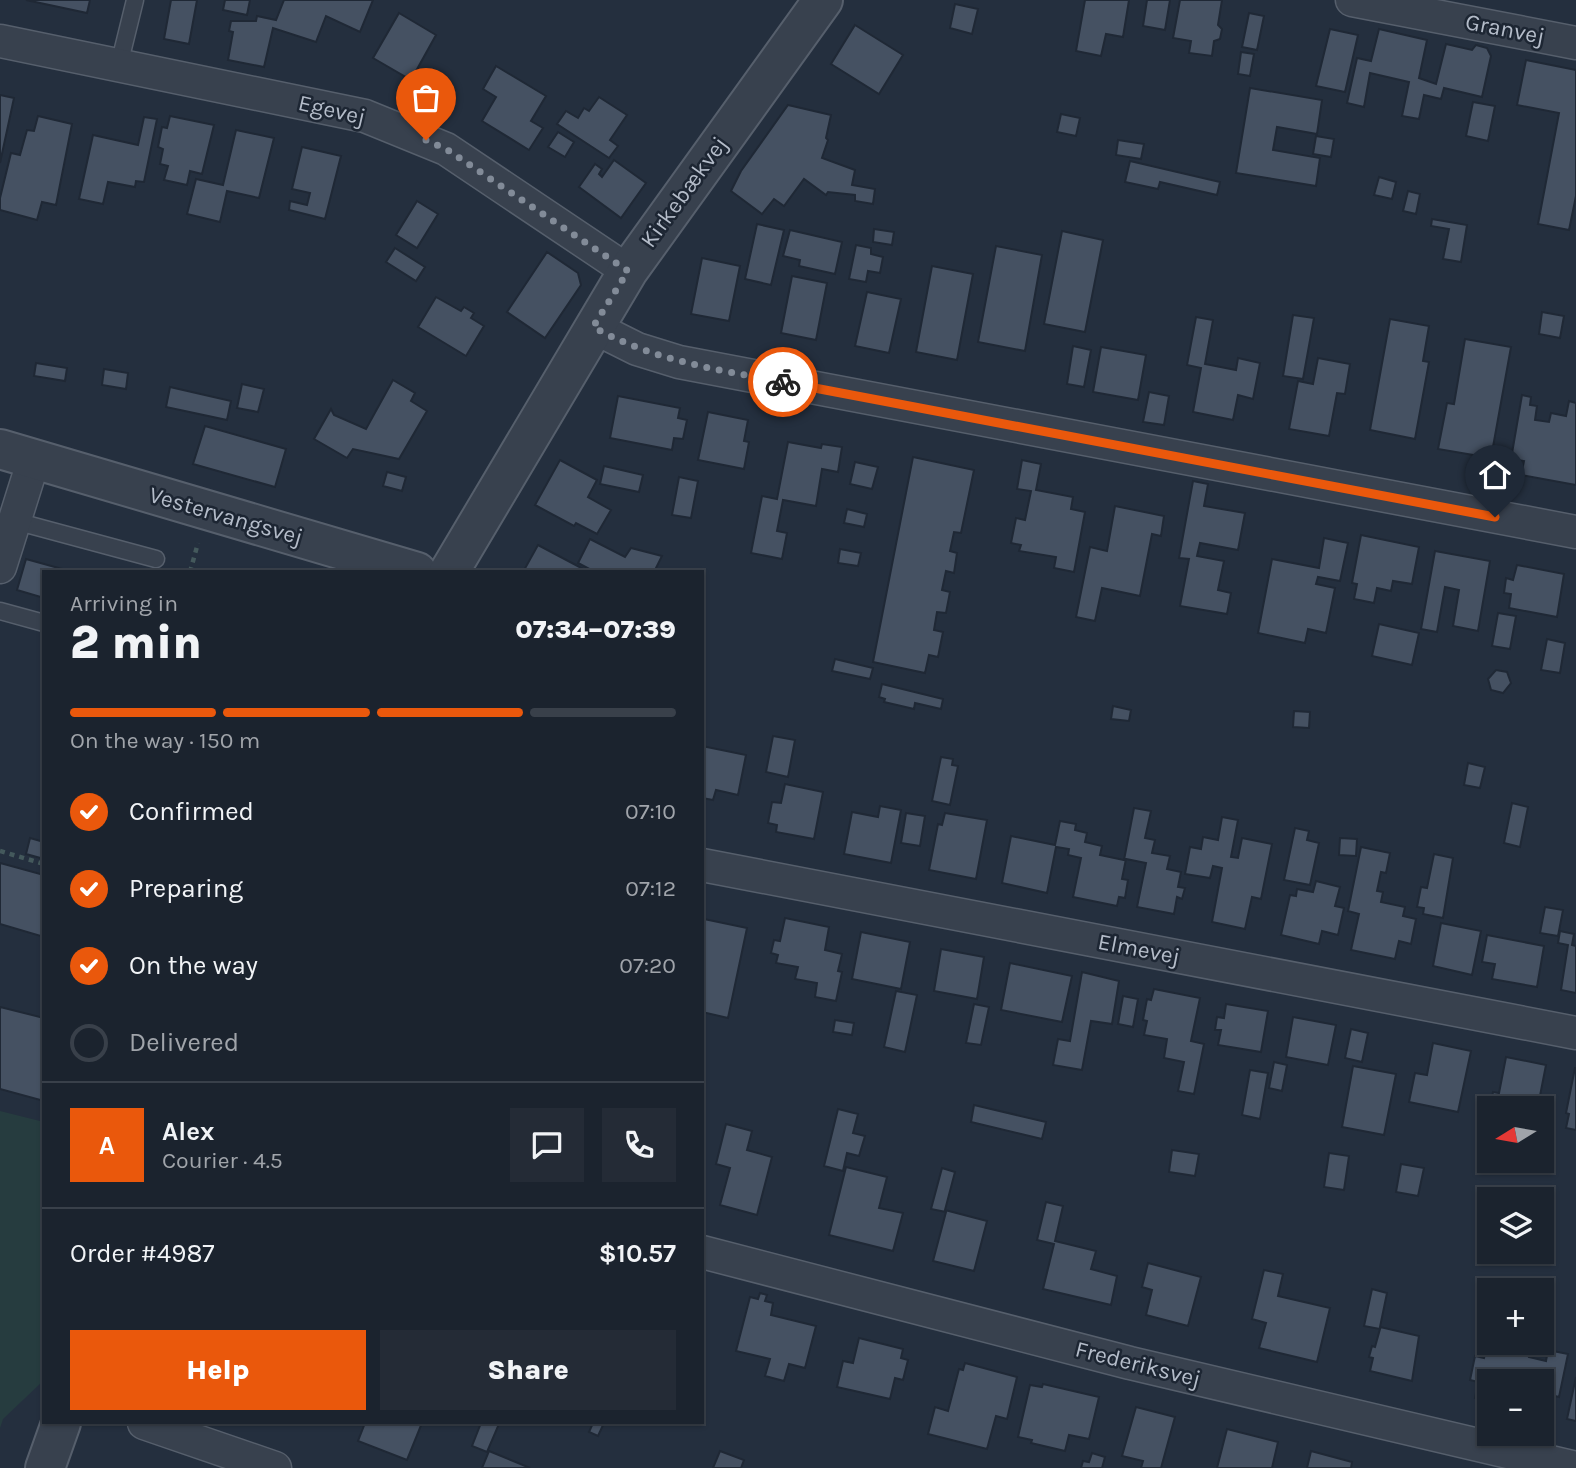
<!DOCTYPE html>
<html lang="en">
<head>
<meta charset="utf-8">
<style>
  body { margin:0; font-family:Karla,sans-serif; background:#242b36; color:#f1f3f6; height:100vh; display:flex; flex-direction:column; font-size:26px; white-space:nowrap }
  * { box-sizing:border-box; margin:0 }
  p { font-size:23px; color:#a0a4aa }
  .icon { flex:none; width:38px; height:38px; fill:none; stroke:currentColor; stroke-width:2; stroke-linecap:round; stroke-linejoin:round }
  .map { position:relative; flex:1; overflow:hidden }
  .side { position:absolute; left:42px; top:570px; width:662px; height:854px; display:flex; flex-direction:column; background:#1b232e; border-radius:0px; box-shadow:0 2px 5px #0004,0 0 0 2px #39404a }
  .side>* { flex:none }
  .needle { width:46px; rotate:259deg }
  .fabs { position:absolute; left:1477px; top:1096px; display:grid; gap:14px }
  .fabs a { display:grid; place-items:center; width:77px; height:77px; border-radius:0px; background:#1b232e; box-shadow:0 2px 5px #0004,0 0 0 2px #39404a; font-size:35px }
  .pin { position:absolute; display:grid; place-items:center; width:60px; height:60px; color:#fff; margin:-72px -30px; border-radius:50% 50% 50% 0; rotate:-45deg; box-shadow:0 0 7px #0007 }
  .pin .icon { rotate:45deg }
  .courier { position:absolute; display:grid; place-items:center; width:70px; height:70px; margin:-35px; border:5px solid #ea580c; border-radius:50%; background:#fff; color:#222; box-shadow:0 2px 9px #0007 }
  .headline em { font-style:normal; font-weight:800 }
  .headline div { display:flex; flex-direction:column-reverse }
  .headline { display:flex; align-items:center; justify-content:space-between; height:119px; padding:0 28px }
  h1 { font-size:46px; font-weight:800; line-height:52px }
  .bar { display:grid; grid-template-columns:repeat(4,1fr); gap:10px 7px; align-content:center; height:84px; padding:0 28px }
  .bar i { height:9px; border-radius:5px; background:#39404a }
  .bar .active { background:#ea580c }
  .bar p { grid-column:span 4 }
  .line { display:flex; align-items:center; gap:18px; padding:0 28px; border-top:2px solid #39404a }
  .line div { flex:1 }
  .round { display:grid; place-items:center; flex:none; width:74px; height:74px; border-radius:0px; background:#242b36 }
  ol { padding:0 28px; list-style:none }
  li { display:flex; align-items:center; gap:21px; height:77px }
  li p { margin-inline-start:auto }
  li .icon { padding:7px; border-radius:50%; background:#ea580c; color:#fff; stroke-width:4 }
  li:last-child { color:#a0a4aa }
  li i { width:38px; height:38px; border:4px solid #39404a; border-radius:50% }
  .action { display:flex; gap:14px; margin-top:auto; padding:14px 28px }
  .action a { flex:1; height:80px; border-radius:0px; background:#ea580c; color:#fff; font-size:28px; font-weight:800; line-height:80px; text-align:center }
  .action a+a { background:#242b36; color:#f1f3f6 }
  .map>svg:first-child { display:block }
  .green { fill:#263c3f }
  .building { fill:#455162; stroke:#1f2835; stroke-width:2 }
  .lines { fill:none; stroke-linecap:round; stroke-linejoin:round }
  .service-casing { stroke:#565f6c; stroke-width:19 }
  .minor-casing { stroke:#565f6c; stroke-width:35 }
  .tertiary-casing { stroke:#565f6c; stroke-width:42 }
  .path { stroke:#44595c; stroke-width:4.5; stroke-dasharray:5 5; stroke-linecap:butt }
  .service { stroke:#38414e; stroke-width:16 }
  .minor { stroke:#38414e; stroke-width:32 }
  .tertiary { stroke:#38414e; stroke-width:38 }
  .done { stroke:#828b98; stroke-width:7; stroke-dasharray:0 12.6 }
  .route { stroke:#ea580c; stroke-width:9 }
  .labels { text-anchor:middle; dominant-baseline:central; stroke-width:5; stroke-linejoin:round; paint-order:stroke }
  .street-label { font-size:23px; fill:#b4bcc9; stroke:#1d2633 }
</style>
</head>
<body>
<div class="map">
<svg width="1576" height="1468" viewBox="0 0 1576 1468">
  <rect width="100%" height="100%" fill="#242f3e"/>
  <polygon class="green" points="0,1111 44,1122 44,1380 3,1419 0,1428"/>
  <g class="building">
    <polygon points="26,0 90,0 87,13"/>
    <polygon points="171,0 197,0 189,44 164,39"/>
    <polygon points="225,0 250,0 247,15 223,10"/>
    <polygon points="284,0 373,0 360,32 326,16 316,42 273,28 264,67 228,60 233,32 229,31 231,21 256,21 257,16 276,20"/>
    <polygon points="1085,0 1129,0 1123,37 1106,34 1101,56 1076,51"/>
    <polygon points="1147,0 1170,0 1165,30 1143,26"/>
    <polygon points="1180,0 1222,0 1218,25 1222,29 1220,39 1214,41 1212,56 1189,53 1191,41 1173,38"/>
    <polygon points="955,4 978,9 972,34 950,28"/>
    <polygon points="399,13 436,35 411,80 373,58"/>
    <polygon points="1249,13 1264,16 1257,50 1242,47"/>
    <polygon points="855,25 903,55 879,94 831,64"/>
    <polygon points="1330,29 1358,35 1345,92 1316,86"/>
    <polygon points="1379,29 1427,40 1419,78 1436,84 1446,44 1472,50 1476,45 1487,48 1491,56 1482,97 1444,88 1441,99 1424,95 1419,119 1402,116 1409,82 1370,73 1364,107 1347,103 1357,58 1371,61"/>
    <polygon points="1241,52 1254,54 1250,76 1238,74"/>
    <polygon points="1526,60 1576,70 1576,196 1569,230 1538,224 1559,113 1517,105"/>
    <polygon points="496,66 546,96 531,121 543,128 529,150 482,121 496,97 483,89"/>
    <polygon points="1250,88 1322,100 1317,134 1277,127 1273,150 1320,158 1316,186 1236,173"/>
    <polygon points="0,95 14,98 0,163"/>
    <polygon points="599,97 627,115 610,140 618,146 609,158 557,124 566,111 578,118 584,108 589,111"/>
    <polygon points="1473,102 1495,106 1488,141 1466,136"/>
    <polygon points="788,105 831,115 826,138 828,140 822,158 855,170 852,185 875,189 873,204 855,201 855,195 828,192 826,195 804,179 784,206 774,199 762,214 731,191 741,171"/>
    <polygon points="1061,114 1080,118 1076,136 1057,132"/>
    <polygon points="38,116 72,124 56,205 42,202 37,220 0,210 0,198 11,153 20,155 27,130 34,131"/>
    <polygon points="170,116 214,125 202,174 190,171 187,185 164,180 168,166 160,164 163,149 158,147 162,127 167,128"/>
    <polygon points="144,117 157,119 144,182 136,181 135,187 108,182 103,204 79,199 93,135 138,145"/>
    <polygon points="236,130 274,138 259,198 227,191 220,222 187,214 196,179 223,185"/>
    <polygon points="558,132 574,142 565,157 548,147"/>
    <polygon points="1316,136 1334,139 1331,157 1313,154"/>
    <polygon points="1118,140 1144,144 1141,159 1116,155"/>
    <polygon points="302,147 341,156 325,219 289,210 290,201 307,205 310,193 292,189"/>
    <polygon points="614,160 646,183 621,218 579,187 595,164 602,169 599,174 602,177"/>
    <polygon points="1130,161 1220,182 1217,195 1160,182 1158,189 1125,182"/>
    <polygon points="1379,177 1396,182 1392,199 1374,195"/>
    <polygon points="1408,191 1420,194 1416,214 1403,211"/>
    <polygon points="417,201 438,214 417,248 396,235"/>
    <polygon points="1432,219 1467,225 1461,262 1443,259 1449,229 1431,226"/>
    <polygon points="757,224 784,230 771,285 745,279"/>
    <polygon points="874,229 894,232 892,245 873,242"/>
    <polygon points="790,230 842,242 835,274 799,266 800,260 783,256"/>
    <polygon points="1062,231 1103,240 1085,332 1044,324"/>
    <polygon points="856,245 871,248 871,254 883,257 880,273 868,271 866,282 849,279"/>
    <polygon points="996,246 1042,255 1025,351 978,342"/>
    <polygon points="395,248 425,267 416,281 386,262"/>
    <polygon points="547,252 578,273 581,285 545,338 507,312"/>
    <polygon points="702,258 740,266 729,321 691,314"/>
    <polygon points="932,266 973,274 957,360 916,352"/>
    <polygon points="792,276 827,283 816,340 781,333"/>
    <polygon points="867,292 901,299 889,353 855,346"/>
    <polygon points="436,297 461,311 464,307 474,313 471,318 484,326 466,356 418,327"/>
    <polygon points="1542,312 1564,316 1560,338 1539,334"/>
    <polygon points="1293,315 1314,318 1303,379 1283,376"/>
    <polygon points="1196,317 1213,320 1205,364 1236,370 1238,358 1260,363 1253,399 1238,395 1233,420 1193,412 1201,368 1187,365"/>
    <polygon points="1390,319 1429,326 1423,361 1429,362 1415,439 1370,430"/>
    <polygon points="1465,339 1511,347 1491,458 1438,449 1447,403 1454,404"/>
    <polygon points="1073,346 1091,350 1084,387 1067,384"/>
    <polygon points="1101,347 1146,355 1138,400 1093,392"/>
    <polygon points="1318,358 1350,364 1345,394 1337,393 1329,436 1289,429 1298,381 1313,384"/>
    <polygon points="36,363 67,368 65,381 34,376"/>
    <polygon points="104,369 128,373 126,389 102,385"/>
    <polygon points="393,380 415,393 411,401 427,411 399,459 353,449 347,458 314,439 331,409 334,415 366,429"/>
    <polygon points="242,384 264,389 258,412 237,408"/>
    <polygon points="170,387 231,401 227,420 166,407"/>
    <polygon points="1149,392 1169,396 1164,425 1143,422"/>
    <polygon points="1522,395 1531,397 1530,405 1537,406 1535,420 1549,422 1551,413 1566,416 1569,401 1576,403 1576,485 1521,475 1524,461 1511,459"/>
    <polygon points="618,396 680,408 678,418 687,420 683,439 674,438 672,450 610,438"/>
    <polygon points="708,412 748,420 744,441 749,442 744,469 698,460"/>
    <polygon points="205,426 286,449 275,487 193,464"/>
    <polygon points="788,442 821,448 822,444 842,447 838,472 822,469 816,506 783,500 777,531 787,533 782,559 751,553 762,496 777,499"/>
    <polygon points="913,457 974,470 961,533 954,532 950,551 957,553 954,573 946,571 942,590 950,592 946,613 937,612 934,630 943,632 938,657 929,655 925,673 873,662"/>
    <polygon points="560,460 597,480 588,497 611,510 597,534 576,523 574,526 535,505"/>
    <polygon points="1022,460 1041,464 1036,490 1073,497 1071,509 1085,512 1074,572 1054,568 1056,557 1019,551 1021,545 1011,543 1016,518 1025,520 1031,491 1017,489"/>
    <polygon points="855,462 878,467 872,489 850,484"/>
    <polygon points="604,466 643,475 639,492 600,484"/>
    <polygon points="387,472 406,477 402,491 383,486"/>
    <polygon points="679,477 698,481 691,518 672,515"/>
    <polygon points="1193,481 1208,484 1204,506 1245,513 1238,550 1200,543 1197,556 1224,561 1218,590 1231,593 1227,614 1180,606 1189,559 1179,558"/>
    <polygon points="1115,506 1164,516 1161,536 1152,534 1140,596 1102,588 1095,621 1076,617 1090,547 1107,551"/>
    <polygon points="847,509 867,514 864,527 844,523"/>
    <polygon points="1361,535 1419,547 1412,584 1393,581 1391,591 1377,588 1374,603 1354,599 1357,584 1352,583"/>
    <polygon points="1324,538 1348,543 1340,581 1318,577 1316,584 1335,588 1326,633 1308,629 1305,643 1258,633 1272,559 1319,568"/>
    <polygon points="590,539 625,557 631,548 662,556 654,572 595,572 578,563"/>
    <polygon points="538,545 589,572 523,572"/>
    <polygon points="840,549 861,553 858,566 838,563"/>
    <polygon points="1435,551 1490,561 1478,631 1453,626 1459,590 1445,587 1437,632 1421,629"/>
    <polygon points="26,559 73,572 44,572 44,598 17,590"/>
    <polygon points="1517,565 1564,574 1557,617 1509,608 1511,594 1504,593 1506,578 1513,580"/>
    <polygon points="1498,613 1516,616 1510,649 1492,646"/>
    <polygon points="1379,624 1419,633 1412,665 1372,656"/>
    <polygon points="1547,639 1565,643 1560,673 1541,670"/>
    <polygon points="835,659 873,668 870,679 832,671"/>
    <polygon points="1496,670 1507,672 1511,683 1503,693 1491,690 1488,679"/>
    <polygon points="882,684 943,699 941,709 915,703 914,709 884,702 885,699 879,697"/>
    <polygon points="1113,706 1131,710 1129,721 1111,719"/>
    <polygon points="1294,711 1310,712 1309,728 1293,727"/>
    <polygon points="773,736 795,740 788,777 766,772"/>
    <polygon points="702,746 746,755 738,795 716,790 713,800 702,798"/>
    <polygon points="941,757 953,759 952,765 958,766 950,805 932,801"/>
    <polygon points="1468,763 1485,767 1480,788 1464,785"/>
    <polygon points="785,784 823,792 814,839 776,832 777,825 768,823 772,802 781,803"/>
    <polygon points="1512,803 1528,807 1520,847 1504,843"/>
    <polygon points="880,806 901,810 891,863 844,854 852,812 878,817"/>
    <polygon points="1134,808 1151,811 1145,838 1155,840 1152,853 1170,856 1167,869 1181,872 1178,887 1185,888 1182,899 1177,897 1174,914 1137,907 1146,863 1126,859 1122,879 1128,880 1125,898 1119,897 1117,906 1073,897 1081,858 1068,855 1069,849 1056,847 1047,893 1002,883 1011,836 1055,845 1060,821 1076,824 1075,830 1087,833 1085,842 1102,846 1100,855 1124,860"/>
    <polygon points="906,813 925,816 920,846 901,843"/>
    <polygon points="945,813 987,820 976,879 929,870 938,824 942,825"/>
    <polygon points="1222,817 1238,820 1231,857 1238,858 1242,838 1272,844 1261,899 1252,897 1245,929 1212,922 1222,868 1213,866 1210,878 1185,874 1190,847 1201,849 1203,837 1218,840"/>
    <polygon points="1295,828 1309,831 1307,840 1319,843 1310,885 1284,880"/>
    <polygon points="30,838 44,842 44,859 26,854"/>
    <polygon points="1340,838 1357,839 1356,856 1339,855"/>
    <polygon points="1361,847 1390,853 1386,873 1381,872 1377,891 1383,892 1381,902 1405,907 1403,916 1416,919 1411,944 1399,941 1395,959 1351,950 1359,914 1348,911"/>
    <polygon points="1434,854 1453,858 1443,918 1423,914 1424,908 1417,907 1421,887 1427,888"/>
    <polygon points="0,863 44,875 44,937 0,924"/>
    <polygon points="1316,881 1340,887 1335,906 1344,908 1338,935 1322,931 1319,944 1281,935 1290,895 1296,896 1297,889 1313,892"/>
    <polygon points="1545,907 1563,910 1558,936 1540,933"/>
    <polygon points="785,918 829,927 825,950 842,954 838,971 842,972 836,1001 815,997 817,983 795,979 798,967 776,963 778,955 771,953 774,940 780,941"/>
    <polygon points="704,919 747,928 728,1018 702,1012 702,932"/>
    <polygon points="1441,923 1481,931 1472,975 1433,966"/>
    <polygon points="1560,931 1574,934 1572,945 1576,946 1576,993 1561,990 1568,945 1558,943"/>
    <polygon points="861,932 910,942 901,989 852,979"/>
    <polygon points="1487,935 1544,946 1537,987 1492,979 1495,964 1482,962"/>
    <polygon points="941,949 984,957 977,999 934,991"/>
    <polygon points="1010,963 1072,976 1062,1022 1001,1010"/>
    <polygon points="1082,972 1119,981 1112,1024 1091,1021 1082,1070 1053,1065 1058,1039 1070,1041"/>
    <polygon points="1154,989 1200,998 1191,1041 1204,1044 1194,1094 1178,1091 1184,1062 1164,1058 1167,1039 1144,1035 1147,1021 1143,1020 1147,999 1151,1000"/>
    <polygon points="896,991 917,995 905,1052 884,1047"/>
    <polygon points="1123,996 1138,999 1133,1027 1118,1024"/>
    <polygon points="974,1004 989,1007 981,1045 966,1043"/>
    <polygon points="1226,1004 1268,1011 1261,1052 1218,1045 1221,1030 1215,1030 1217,1017 1224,1018"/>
    <polygon points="0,1007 44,1018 44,1101 0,1089"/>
    <polygon points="1293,1017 1336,1025 1328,1065 1286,1057"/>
    <polygon points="835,1020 854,1023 852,1035 833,1032"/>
    <polygon points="1351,1029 1368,1033 1362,1062 1345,1058"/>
    <polygon points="1433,1043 1471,1051 1458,1112 1409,1102 1415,1073 1427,1075"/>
    <polygon points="1506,1057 1546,1065 1539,1101 1527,1098 1525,1108 1490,1108 1493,1092 1499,1093"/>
    <polygon points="1274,1062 1287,1065 1282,1091 1269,1088"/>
    <polygon points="1353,1066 1396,1074 1384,1135 1342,1127"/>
    <polygon points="1575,1068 1576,1068 1576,1130 1566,1128 1569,1114 1566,1113"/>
    <polygon points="1250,1070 1268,1073 1260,1119 1242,1115"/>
    <polygon points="974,1105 1046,1122 1042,1139 971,1122"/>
    <polygon points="838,1109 858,1114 853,1133 865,1136 859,1156 847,1153 843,1171 824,1166"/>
    <polygon points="726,1124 752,1131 747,1150 772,1157 757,1215 720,1205 730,1168 716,1164"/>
    <polygon points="1172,1150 1199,1154 1195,1176 1169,1172"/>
    <polygon points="1329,1153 1349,1156 1344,1190 1324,1187"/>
    <polygon points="1401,1164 1424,1168 1418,1196 1396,1192"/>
    <polygon points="846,1167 887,1177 879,1208 903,1213 893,1251 829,1235"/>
    <polygon points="942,1168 955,1172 945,1210 987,1221 974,1271 933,1261 946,1212 931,1209"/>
    <polygon points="1046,1202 1063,1206 1055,1241 1096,1251 1091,1269 1117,1276 1111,1305 1043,1289 1054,1244 1037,1240"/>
    <polygon points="1148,1263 1201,1277 1188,1326 1146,1315 1152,1290 1142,1287"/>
    <polygon points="1264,1270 1283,1274 1278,1296 1330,1308 1317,1362 1259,1348 1266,1323 1252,1319"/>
    <polygon points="1372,1289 1387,1293 1380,1327 1419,1336 1412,1381 1370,1371 1373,1358 1369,1357 1372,1346 1375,1347 1380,1329 1364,1326"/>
    <polygon points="760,1293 767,1295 765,1301 773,1303 771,1315 816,1326 805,1368 789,1364 784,1381 765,1376 770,1359 736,1351 750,1297 758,1299"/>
    <polygon points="859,1338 903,1349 901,1358 908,1360 903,1380 895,1378 890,1399 837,1387 843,1361 853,1363"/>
    <polygon points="1488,1342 1530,1352 1529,1357 1546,1361 1548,1350 1568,1354 1559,1397 1542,1393 1542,1381 1489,1381 1489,1401 1475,1398 1478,1382 1470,1380 1475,1356 1484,1358"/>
    <polygon points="965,1363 1017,1377 1007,1419 996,1416 987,1449 928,1434 935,1407 948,1411 959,1369 963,1370"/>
    <polygon points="1576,1377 1576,1421 1567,1419"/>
    <polygon points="1043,1384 1099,1397 1089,1439 1069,1435 1065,1451 1031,1443 1032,1440 1018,1437 1030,1385 1042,1387"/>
    <polygon points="1136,1407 1175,1417 1161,1468 1141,1468 1143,1461 1122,1456"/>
    <polygon points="365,1423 422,1423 407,1460 358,1441"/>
    <polygon points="481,1423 499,1424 487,1452 472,1446"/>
    <polygon points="593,1423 604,1423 598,1436 589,1432"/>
    <polygon points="1227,1429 1278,1442 1272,1468 1217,1468"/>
    <polygon points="489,1451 530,1468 482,1468"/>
    <polygon points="720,1451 744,1460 741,1468 713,1468"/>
    <polygon points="1311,1451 1352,1462 1351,1468 1307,1468"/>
    <polygon points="1092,1453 1105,1457 1102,1468 1081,1468 1083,1461 1089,1462"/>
  </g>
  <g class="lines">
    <g class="service-casing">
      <g id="service">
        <polyline points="119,65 135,0"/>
        <polyline points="15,521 156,559"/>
        <polyline points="0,611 44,623"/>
      </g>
    </g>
    <g class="minor-casing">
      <g id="minor">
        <polyline points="1352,0 1576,43"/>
        <polyline points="0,41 365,116 446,149 628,271"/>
        <polyline points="593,327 637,349 679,362 1576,532"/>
        <polyline points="0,567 34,459"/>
        <polyline points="702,865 1576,1033"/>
        <polyline points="702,1252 1130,1363 1576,1468"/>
        <polyline points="144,1423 275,1468"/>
      </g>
    </g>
    <g class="tertiary-casing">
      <g id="tertiary">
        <polyline points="0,449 417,572"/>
        <polyline points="449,572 628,271 823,0"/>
        <polyline points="45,1468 61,1423"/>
      </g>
    </g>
    <g class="path">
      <polyline points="190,572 198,543"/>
      <polyline points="0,851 44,864"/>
    </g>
    <use href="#service" class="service"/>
    <use href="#minor" class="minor"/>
    <use href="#tertiary" class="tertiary"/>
  </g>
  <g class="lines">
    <path class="done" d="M426 140 446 149 628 271 593 327C655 361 714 369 783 382"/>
    <polyline class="route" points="783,382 1495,517"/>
  </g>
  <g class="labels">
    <g class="street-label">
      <text transform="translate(1505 29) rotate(11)">Granvej</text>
      <text transform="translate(332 110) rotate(13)">Egevej</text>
      <text transform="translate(684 192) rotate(-54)">Kirkebækvej</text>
      <text transform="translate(226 516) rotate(16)">Vestervangsvej</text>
      <text transform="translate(1139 949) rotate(11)">Elmevej</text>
      <text transform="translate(1138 1364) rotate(14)">Frederiksvej</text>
    </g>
  </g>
</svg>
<div class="fabs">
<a><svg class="needle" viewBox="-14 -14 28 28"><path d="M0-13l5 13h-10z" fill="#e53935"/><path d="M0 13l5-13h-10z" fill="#a0a4aa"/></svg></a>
<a><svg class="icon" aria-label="layers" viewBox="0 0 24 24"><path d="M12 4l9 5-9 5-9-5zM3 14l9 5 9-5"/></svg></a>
<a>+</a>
<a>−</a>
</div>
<div class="pin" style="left:426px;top:140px;background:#ea580c"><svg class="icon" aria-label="bag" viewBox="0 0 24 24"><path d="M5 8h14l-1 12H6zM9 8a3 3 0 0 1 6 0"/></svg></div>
<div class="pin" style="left:1495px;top:517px;background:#1f2937"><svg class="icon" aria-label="home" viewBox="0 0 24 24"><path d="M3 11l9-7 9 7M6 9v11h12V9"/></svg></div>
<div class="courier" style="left:783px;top:382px"><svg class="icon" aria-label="bike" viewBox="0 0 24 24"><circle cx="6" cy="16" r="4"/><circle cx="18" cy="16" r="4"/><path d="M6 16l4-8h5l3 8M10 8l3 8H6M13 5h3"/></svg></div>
<section class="side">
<div class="headline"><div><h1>2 min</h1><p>Arriving in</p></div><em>07:34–07:39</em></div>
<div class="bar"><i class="active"></i><i class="active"></i><i class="active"></i><i></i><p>On the way · 150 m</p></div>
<ol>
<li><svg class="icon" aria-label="check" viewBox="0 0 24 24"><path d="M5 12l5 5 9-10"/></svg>Confirmed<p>07:10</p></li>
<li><svg class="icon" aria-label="check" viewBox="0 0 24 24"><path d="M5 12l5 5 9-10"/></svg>Preparing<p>07:12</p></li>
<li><svg class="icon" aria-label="check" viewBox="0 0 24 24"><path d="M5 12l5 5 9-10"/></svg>On the way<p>07:20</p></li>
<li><i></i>Delivered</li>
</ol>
<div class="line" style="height:126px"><b class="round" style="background:#ea580c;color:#fff">A</b><div><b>Alex</b><p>Courier · 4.5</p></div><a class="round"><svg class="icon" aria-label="chat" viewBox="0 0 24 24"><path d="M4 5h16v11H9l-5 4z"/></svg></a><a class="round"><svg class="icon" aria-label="phone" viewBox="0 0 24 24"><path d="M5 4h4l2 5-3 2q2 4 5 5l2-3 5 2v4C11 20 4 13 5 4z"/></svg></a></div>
<div class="line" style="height:91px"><div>Order #4987</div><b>$10.57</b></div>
<div class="action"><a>Help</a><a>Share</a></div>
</section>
</div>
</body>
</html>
